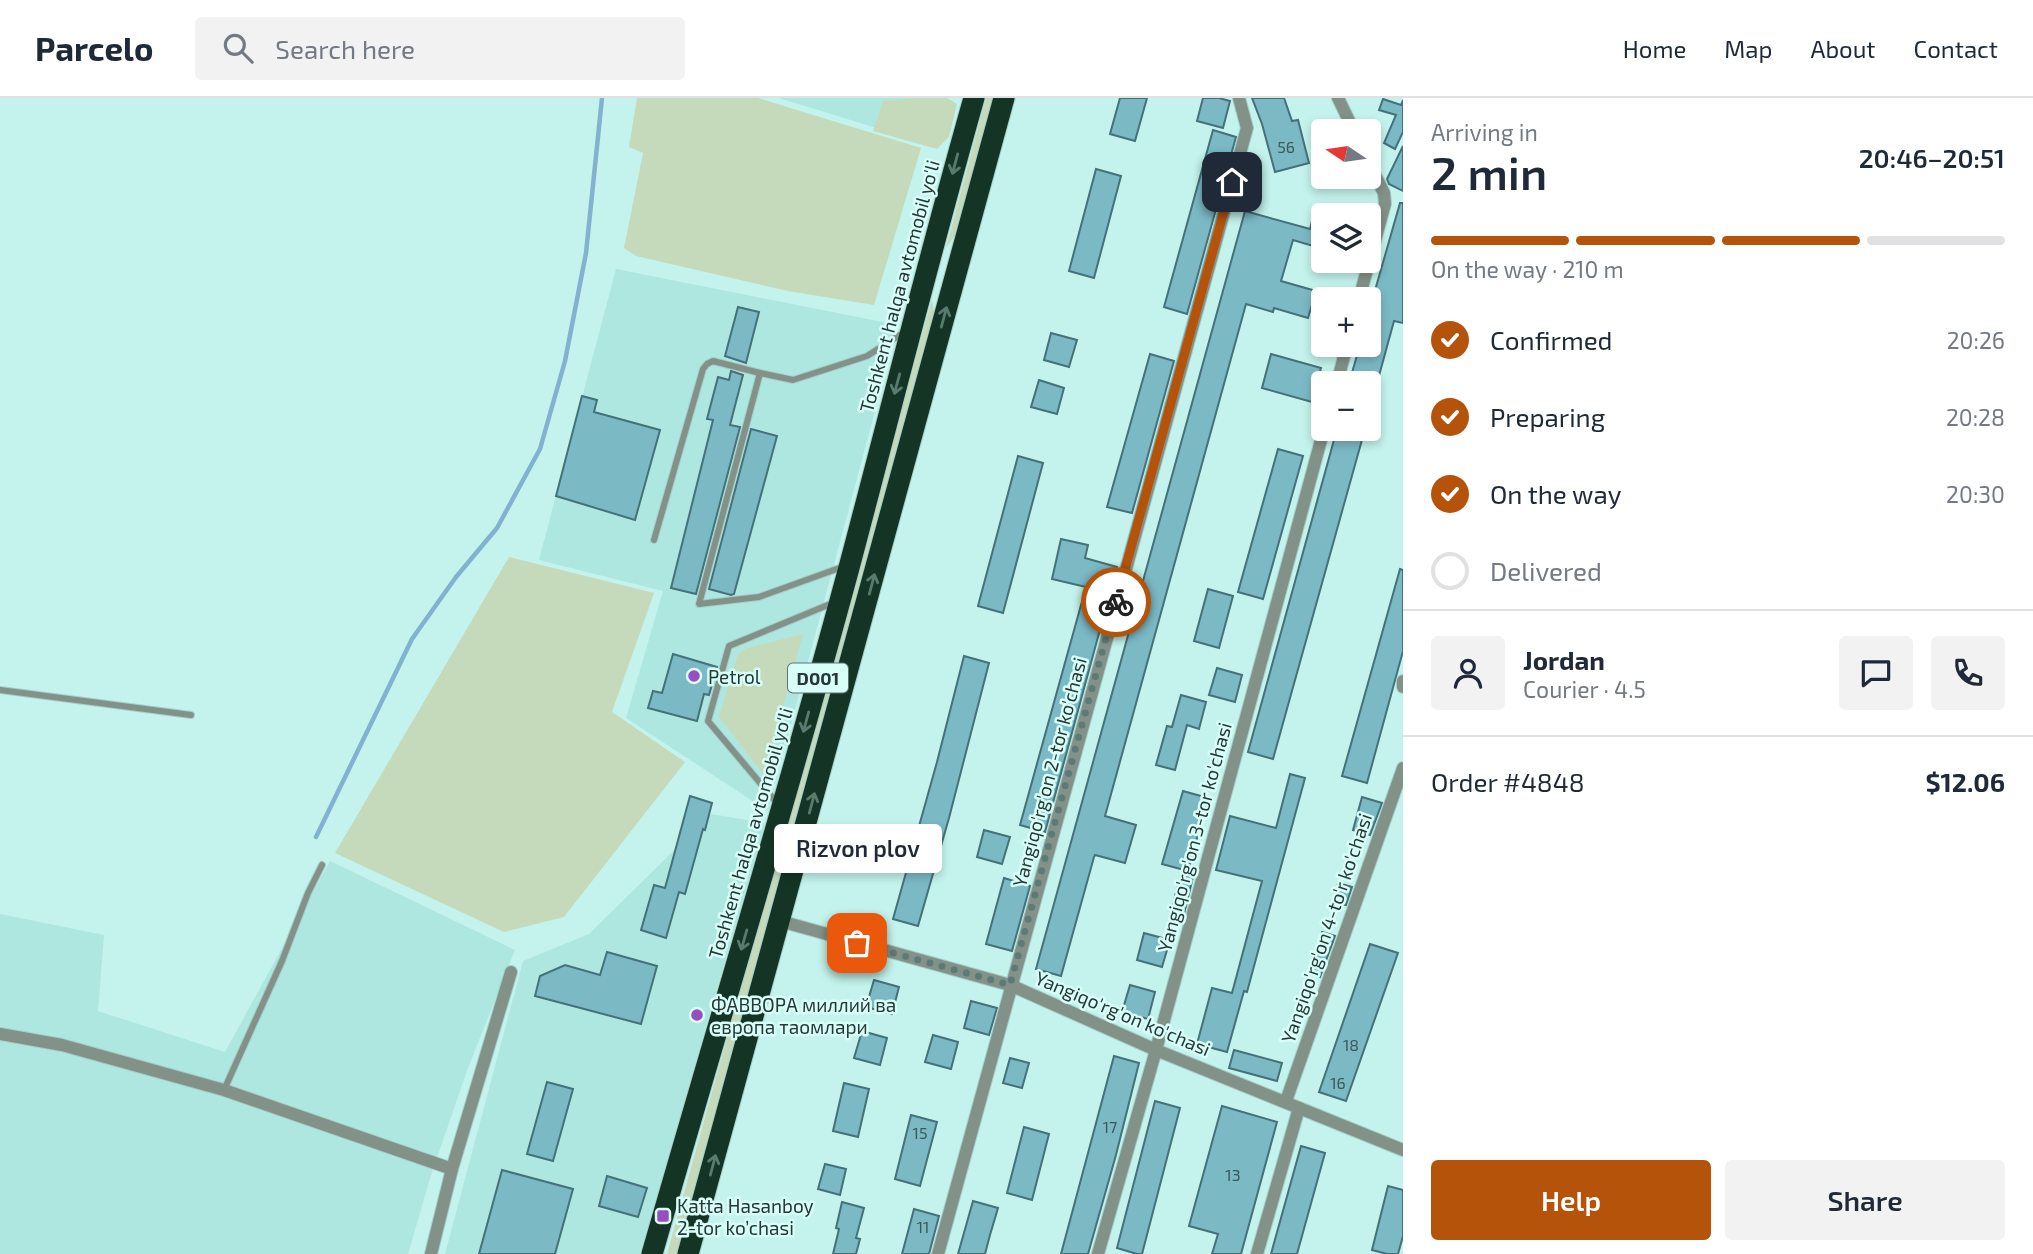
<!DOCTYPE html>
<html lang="en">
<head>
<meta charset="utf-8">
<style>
  body { margin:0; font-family:"Exo 2",sans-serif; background:#f2f2f3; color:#1f2937; height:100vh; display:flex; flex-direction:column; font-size:26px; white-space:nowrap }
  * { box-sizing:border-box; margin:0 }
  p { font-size:23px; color:#747a83 }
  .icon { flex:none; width:38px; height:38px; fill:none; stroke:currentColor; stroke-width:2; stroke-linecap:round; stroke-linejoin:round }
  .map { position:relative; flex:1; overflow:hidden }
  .side { display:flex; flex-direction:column; background:#fff; width:630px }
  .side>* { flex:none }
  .needle { width:46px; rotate:283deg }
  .tools { position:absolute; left:1311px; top:21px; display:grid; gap:14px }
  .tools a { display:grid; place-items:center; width:70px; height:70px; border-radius:7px; background:#fff; box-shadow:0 4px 10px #0003; font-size:35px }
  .pin { position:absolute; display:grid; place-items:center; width:60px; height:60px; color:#fff; margin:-30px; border-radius:14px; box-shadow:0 4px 10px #0006 }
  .courier { position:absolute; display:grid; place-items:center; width:70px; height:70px; margin:-35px; border:5px solid #b45309; border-radius:50%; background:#fff; color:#222; box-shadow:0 2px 9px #0007 }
  .bubble { position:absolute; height:49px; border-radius:7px; background:#fff; box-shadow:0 4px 10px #0003; font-size:23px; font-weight:600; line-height:49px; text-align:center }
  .head em { font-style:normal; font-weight:600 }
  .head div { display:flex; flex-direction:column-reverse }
  .head { display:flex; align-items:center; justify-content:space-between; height:119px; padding:0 28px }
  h1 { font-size:46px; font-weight:600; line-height:52px }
  .bar { display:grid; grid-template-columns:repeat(4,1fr); gap:10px 7px; align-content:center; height:84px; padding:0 28px }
  .bar i { height:9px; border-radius:5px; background:#e0e1e3 }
  .bar .on { background:#b45309 }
  .bar p { grid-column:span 4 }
  .line { display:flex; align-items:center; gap:18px; padding:0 28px; border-top:2px solid #e0e1e3 }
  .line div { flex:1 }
  .round { display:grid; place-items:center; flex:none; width:74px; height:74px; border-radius:7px; background:#f2f2f3 }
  ol { padding:0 28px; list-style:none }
  li { display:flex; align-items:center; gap:21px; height:77px }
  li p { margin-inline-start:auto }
  li .icon { padding:7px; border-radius:50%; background:#b45309; color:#fff; stroke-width:4 }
  li:last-child { color:#747a83 }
  li i { width:38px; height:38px; border:4px solid #e0e1e3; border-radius:50% }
  .primary-button { display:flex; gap:14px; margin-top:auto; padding:14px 28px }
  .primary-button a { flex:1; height:80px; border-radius:7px; background:#b45309; color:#fff; font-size:28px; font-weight:600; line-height:80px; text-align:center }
  .primary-button a+a { background:#f2f2f3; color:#1f2937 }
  header { display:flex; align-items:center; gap:42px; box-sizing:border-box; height:98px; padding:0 35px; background:#fff; border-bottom:2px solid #e0e1e3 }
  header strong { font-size:33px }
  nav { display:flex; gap:38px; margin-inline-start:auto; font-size:24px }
  .search { width:490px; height:63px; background:#f2f2f3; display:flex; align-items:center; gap:18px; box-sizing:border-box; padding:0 24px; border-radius:7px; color:#747a83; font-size:26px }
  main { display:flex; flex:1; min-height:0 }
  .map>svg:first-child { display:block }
  .built { fill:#aee7e0 }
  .green { fill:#c5dabb }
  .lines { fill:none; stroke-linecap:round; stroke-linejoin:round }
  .stream { stroke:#82b2cf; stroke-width:4.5 }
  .building { fill:#7bb9c5; stroke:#457179; stroke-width:2 }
  .lane-casing { stroke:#a4cec8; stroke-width:8 }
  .street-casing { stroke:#a4cec8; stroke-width:14 }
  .highway-casing { stroke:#a4cec8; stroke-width:23 }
  .lane { stroke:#839289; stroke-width:6 }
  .street { stroke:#839289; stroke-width:12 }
  .highway { stroke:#143525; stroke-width:21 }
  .oneway { stroke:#597b6f }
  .done { stroke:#5e7a76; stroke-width:7; stroke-dasharray:0 12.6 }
  .route { stroke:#b45309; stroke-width:9 }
  .poi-dot { fill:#984ec1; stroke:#d8fef8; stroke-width:2.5 }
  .labels { text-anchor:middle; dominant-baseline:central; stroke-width:5; stroke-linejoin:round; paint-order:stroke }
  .number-label { font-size:16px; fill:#3c595a }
  .shield { fill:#d8fef8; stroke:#5c7471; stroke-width:2 }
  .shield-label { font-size:18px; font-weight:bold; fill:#273937 }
  .street-label { font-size:19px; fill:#273937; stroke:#d8fef8 }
  .poi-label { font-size:19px; fill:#273937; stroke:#d8fef8; text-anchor:start }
</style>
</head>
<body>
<header>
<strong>Parcelo</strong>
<div class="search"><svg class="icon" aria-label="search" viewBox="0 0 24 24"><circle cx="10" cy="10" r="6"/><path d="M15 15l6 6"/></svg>Search here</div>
<nav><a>Home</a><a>Map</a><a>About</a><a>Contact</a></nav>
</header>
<main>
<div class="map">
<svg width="1403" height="1156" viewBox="0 0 1403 1156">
  <rect width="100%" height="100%" fill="#c3f3ec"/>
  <g class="built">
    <polygon points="779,0 935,0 922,44"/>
    <polygon points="616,171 898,227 768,713 626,620 663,493 539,462"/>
    <polygon points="711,716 765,725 640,1156 445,1156 523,863 589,836"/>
    <polygon points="330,763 515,852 468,970 431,1077 408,1156 0,1156 0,816 104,837 98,913 225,954"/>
  </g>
  <g class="green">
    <polygon points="637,0 758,0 921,50 874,207 788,193 636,158 624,150 643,55 629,49"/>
    <polygon points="919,0 947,0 957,6 949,39 937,51 873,33 883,3"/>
    <polygon points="986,0 997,0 964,125 946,150"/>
    <polygon points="932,202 936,223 677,1156 667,1156"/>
    <polygon points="509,459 654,495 612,614 685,664 564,819 504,834 335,755"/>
    <polygon points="803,536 764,677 719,619 738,556 747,550"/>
  </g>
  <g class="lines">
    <polyline class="stream" points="316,739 412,541 456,479 497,430 540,351 565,263 586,155 602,0"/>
  </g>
  <g class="building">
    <polygon points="1120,0 1147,0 1135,43 1110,36"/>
    <polygon points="1203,0 1219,0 1230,3 1223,30 1197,23"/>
    <polygon points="1252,0 1284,0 1292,23 1298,22 1309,65 1275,74 1262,26"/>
    <polygon points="1383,1 1401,7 1403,2 1403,34 1395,51 1384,45 1396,17 1379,12"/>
    <polygon points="1213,32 1236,39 1187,216 1164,209"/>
    <polygon points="1403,48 1403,93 1389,86 1387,81"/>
    <polygon points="1096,71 1121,78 1094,180 1069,173"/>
    <polygon points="1400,105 1403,105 1403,225 1394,223 1377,285 1349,285 1360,247 1368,247 1368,217"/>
    <polygon points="1245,113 1310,131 1312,123 1323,127 1323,151 1293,142 1281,183 1316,193 1308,220 1274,210 1273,214 1246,206 1105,718 1136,727 1125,765 1095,757 1094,759 1061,878 1036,871"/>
    <polygon points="738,209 759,214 746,265 725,258"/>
    <polygon points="1051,235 1077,242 1069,269 1044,262"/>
    <polygon points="1150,256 1174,263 1132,415 1107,409"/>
    <polygon points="1271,256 1321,270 1312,304 1262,290"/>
    <polygon points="731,273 743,277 730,327 740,329 696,496 671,490 713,322 707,321 718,279 729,282"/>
    <polygon points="1039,282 1064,290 1057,316 1031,309"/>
    <polygon points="582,298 597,302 594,314 660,332 635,422 556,398"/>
    <polygon points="751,331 777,338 734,496 731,497 709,491"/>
    <polygon points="1337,331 1365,331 1273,661 1248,654"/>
    <polygon points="1278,351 1303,358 1263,501 1238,494"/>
    <polygon points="1018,358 1043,365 1003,515 978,508"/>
    <polygon points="1061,441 1088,447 1085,460 1117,469 1045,734 1020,727 1086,489 1052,481"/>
    <polygon points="1400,471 1403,472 1403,553 1367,685 1342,678"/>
    <polygon points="1208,491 1233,498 1219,550 1194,543"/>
    <polygon points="673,556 717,569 709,597 704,596 697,623 648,610 653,593 662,595"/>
    <polygon points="964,558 989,565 949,720 918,828 893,821 937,664"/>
    <polygon points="1217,570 1242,577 1235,604 1209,597"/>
    <polygon points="1181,597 1206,604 1199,631 1187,627 1175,672 1156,667 1167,628 1172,629"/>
    <polygon points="1290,676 1305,680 1247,894 1244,893 1227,954 1197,946 1212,890 1232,895 1262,783 1216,772 1230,718 1276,730"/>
    <polygon points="1183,693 1208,700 1188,773 1162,766"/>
    <polygon points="690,698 712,705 705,732 703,731 685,796 679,794 666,840 641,832 654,787 665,790"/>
    <polygon points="1362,699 1382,705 1370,737 1353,732"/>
    <polygon points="984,732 1010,739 1002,766 977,759"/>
    <polygon points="1181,776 1193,779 1184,816 1171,813"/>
    <polygon points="1004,780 1030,788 1012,853 986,846"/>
    <polygon points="1338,785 1352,789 1346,807 1333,804"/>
    <polygon points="1322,834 1335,838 1320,879 1310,876"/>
    <polygon points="1144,835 1170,842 1162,869 1137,862"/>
    <polygon points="1370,846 1398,855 1346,1003 1319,994"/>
    <polygon points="607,854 657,868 641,926 535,898 540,878 565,867 600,877"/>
    <polygon points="874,882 899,889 892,916 866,909"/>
    <polygon points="1130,887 1155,894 1148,921 1122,914"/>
    <polygon points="971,903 997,910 989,937 964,930"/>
    <polygon points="862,933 887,940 880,967 854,960"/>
    <polygon points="933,937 958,944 951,971 925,964"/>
    <polygon points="1234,952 1282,965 1277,983 1229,970"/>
    <polygon points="1114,958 1139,965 1116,1057 1088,1156 1061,1156"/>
    <polygon points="1010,960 1029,965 1022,990 1003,985"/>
    <polygon points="547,984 573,991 553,1063 527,1056"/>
    <polygon points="844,985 869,991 858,1039 833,1033"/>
    <polygon points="1155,1003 1180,1010 1142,1156 1137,1156 1117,1150"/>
    <polygon points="1222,1008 1277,1024 1241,1156 1212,1156 1218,1136 1189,1128"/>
    <polygon points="911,1017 937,1024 920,1088 895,1081"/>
    <polygon points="1024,1029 1049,1036 1032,1102 1007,1095"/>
    <polygon points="1301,1048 1325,1055 1297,1156 1271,1156"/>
    <polygon points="825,1066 846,1071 840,1097 818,1091"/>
    <polygon points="502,1072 573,1091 555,1156 479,1156"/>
    <polygon points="607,1078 647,1090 638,1119 599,1108"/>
    <polygon points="1388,1088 1403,1092 1403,1138 1398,1156 1387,1156 1372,1152"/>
    <polygon points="973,1103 998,1110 990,1137 985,1156 958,1156"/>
    <polygon points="842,1104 864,1110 856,1140 860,1141 856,1156 833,1156 839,1131 836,1130"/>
    <polygon points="914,1111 939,1118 929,1156 902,1156"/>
  </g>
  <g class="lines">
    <g class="lane-casing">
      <g id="lane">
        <polyline points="654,442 703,271 707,266 713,263 760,275"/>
        <polyline points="845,468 759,499 699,506 760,275 793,282 867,258 903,235"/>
        <polyline points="0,592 191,617"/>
        <polyline points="777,705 708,623 729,548 835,504"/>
        <polyline points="224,992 282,863 308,795 322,767"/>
      </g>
    </g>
    <g class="street-casing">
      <g id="street">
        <polyline points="1338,0 1354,33"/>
        <polyline points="1359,201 1385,106 1384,95 1368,63"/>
        <polyline points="1337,285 1347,247"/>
        <polyline points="1403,583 1403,589"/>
        <polyline points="780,823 1010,887 1156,952 1403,1052"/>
        <polyline points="0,936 62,947 224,992 452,1071"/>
        <polyline points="1286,1003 1403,670"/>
        <polyline points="431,1156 452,1071 511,874"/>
        <polyline points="938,1156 1247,30 1239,0"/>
        <polyline points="1098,1156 1156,952 1324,331"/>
        <polyline points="1257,1156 1299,1010"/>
      </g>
    </g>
    <g class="highway-casing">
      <g id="highway">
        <path d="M652 1156C718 926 788 697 850 466 891 311 930 155 974 0"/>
        <polyline points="688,1156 1004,0"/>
      </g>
    </g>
    <use href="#lane" class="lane"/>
    <use href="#street" class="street"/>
    <use href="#highway" class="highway"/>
  </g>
  <defs><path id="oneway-shaft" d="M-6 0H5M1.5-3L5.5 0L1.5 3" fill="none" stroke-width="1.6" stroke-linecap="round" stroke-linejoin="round" transform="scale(1.75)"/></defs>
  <g class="oneway">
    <use href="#oneway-shaft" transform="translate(955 66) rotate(105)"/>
    <use href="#oneway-shaft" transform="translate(944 219) rotate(-75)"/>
    <use href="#oneway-shaft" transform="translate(897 286) rotate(105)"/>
    <use href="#oneway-shaft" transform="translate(872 486) rotate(-75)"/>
    <use href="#oneway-shaft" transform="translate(806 624) rotate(105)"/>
    <use href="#oneway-shaft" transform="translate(812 705) rotate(-75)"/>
    <use href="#oneway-shaft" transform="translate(744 842) rotate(106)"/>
    <use href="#oneway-shaft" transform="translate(713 1067) rotate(-75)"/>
  </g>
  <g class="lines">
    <polyline class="done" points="857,845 1010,887 1116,504"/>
    <polyline class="route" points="1116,504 1232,84"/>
  </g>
  <g class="poi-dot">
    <circle cx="694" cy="578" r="7"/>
    <circle cx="697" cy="917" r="7"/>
    <rect x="656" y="1111" width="14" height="14" rx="3.5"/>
  </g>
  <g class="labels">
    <g class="number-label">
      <text x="1286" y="48">56</text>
      <text x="1351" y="946">18</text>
      <text x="1338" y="984">16</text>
      <text x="1110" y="1028">17</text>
      <text x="920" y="1034">15</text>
      <text x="1233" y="1076">13</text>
      <text x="923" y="1128">11</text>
    </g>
    <rect class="shield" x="788" y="565.5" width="60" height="29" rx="5"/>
    <g class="shield-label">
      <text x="818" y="580">D001</text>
    </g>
    <g class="street-label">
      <text transform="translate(899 188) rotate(-75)">Toshkent halqa avtomobil yo'li</text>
      <text transform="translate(1049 674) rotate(-75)">Yangiqo'rg'on 2-tor ko'chasi</text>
      <text transform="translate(750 735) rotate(-74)">Toshkent halqa avtomobil yo'li</text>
      <text transform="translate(1194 739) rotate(-75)">Yangiqo'rg'on 3-tor ko'chasi</text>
      <text transform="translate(1326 830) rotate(-71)">Yangiqo'rg'on 4-to'r ko'chasi</text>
      <text transform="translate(1123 915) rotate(23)">Yangiqo'rg'on ko'chasi</text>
    </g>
    <g class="poi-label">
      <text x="708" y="578">Petrol</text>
      <text x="711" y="906">ФАВВОРА миллий ва<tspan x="711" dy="22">европа таомлари</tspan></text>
      <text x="677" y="1107">Katta Hasanboy<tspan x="677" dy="22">2-tor ko’chasi</tspan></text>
    </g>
  </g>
</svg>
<div class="tools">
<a><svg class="needle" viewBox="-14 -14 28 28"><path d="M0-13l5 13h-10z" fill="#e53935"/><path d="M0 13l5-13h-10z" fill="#747a83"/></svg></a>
<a><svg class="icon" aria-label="layers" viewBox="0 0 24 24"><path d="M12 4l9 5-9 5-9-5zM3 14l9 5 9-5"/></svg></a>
<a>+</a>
<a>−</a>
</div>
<div class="pin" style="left:857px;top:845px;background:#ea580c"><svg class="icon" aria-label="bag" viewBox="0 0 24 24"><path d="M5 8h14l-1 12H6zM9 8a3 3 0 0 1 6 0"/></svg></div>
<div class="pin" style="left:1232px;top:84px;background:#1f2937"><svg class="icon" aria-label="home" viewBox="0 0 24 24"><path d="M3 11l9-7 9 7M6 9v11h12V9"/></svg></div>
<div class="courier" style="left:1116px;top:504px"><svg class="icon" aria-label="bike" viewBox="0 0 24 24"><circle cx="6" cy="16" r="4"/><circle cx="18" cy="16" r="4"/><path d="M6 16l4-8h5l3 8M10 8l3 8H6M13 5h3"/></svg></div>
<div class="bubble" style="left:774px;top:726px;width:168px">Rizvon plov</div>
</div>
<section class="side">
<div class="head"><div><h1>2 min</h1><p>Arriving in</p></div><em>20:46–20:51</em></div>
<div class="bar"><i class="on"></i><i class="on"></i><i class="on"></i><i></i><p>On the way · 210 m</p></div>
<ol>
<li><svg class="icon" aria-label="check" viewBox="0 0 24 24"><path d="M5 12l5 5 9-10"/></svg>Confirmed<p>20:26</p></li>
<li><svg class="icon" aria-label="check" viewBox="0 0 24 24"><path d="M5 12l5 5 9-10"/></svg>Preparing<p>20:28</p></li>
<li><svg class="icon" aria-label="check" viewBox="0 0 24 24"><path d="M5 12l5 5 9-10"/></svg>On the way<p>20:30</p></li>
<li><i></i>Delivered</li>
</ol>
<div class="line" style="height:126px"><a class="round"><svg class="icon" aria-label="person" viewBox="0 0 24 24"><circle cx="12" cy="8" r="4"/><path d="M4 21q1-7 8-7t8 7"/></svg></a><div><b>Jordan</b><p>Courier · 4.5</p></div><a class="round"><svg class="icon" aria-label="chat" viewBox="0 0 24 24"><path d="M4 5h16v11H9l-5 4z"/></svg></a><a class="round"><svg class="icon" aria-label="phone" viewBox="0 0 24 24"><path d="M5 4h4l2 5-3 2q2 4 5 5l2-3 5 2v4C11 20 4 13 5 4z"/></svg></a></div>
<div class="line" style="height:91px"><div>Order #4848</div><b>$12.06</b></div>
<div class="primary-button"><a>Help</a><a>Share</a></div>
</section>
</main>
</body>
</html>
